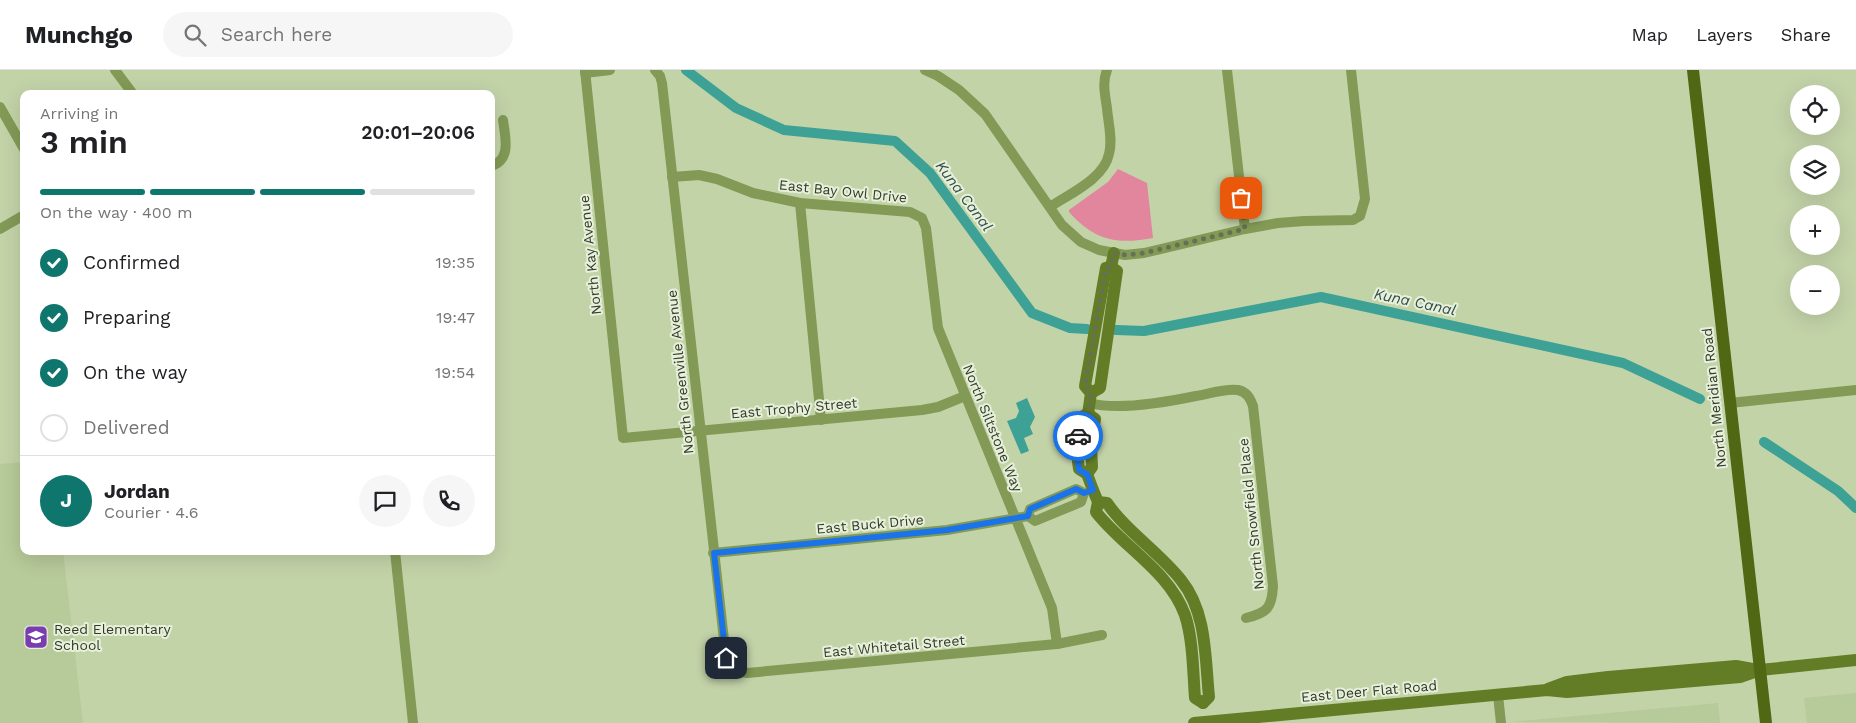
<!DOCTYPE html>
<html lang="en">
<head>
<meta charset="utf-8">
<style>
  body { margin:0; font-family:"Work Sans",sans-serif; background:#f6f6f6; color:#202124; height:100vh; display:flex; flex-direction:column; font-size:19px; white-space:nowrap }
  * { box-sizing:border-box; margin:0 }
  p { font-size:16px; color:#757577 }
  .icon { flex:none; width:28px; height:28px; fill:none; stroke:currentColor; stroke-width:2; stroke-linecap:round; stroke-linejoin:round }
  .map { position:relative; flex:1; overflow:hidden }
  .side { position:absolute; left:20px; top:20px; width:475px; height:465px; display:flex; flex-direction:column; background:#fff; border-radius:10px; box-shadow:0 5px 20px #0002 }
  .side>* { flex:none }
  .fabs { position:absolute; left:1790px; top:15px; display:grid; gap:10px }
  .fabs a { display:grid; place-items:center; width:50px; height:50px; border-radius:50%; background:#fff; box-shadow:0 5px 20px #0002; font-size:25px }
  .pin { position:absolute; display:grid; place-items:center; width:42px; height:42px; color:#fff; margin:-21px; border-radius:10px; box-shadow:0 2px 8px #0006 }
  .courier { position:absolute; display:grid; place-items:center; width:50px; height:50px; margin:-25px; border:4px solid #1a73e8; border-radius:50%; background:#fff; color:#222; box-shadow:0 1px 6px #0007 }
  .summary em { font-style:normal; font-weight:600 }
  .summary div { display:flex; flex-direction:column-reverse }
  .summary { display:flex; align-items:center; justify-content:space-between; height:85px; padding:0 20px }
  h1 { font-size:32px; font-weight:600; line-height:38px }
  .bar { display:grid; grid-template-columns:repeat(4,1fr); gap:8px 5px; align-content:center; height:60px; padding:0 20px }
  .bar i { height:6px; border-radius:4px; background:#e0e0e0 }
  .bar .current { background:#0f766e }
  .bar p { grid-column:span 4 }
  .line { display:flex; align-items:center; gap:12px; padding:0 20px; border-top:1px solid #e0e0e0 }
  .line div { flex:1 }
  .round { display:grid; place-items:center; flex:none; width:52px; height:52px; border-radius:26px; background:#f6f6f6 }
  ol { padding:0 20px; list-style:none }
  li { display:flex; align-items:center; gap:15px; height:55px }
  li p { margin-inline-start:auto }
  li .icon { padding:5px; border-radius:50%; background:#0f766e; color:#fff; stroke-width:4 }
  li:last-child { color:#757577 }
  li i { width:28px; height:28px; border:2px solid #e0e0e0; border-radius:50% }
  header { display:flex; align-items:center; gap:30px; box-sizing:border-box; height:70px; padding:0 25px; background:#fff; border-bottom:1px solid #e0e0e0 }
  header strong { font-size:24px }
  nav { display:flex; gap:28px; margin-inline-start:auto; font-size:18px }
  .search { width:350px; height:45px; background:#f6f6f6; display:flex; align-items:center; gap:12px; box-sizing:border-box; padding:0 18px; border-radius:28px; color:#757577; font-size:19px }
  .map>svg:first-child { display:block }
  .built { fill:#b7ca99 }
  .green { fill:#e2869d }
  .water { fill:#3ea195 }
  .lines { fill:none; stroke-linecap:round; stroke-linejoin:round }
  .canal { stroke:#3ea195; stroke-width:10 }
  .street { stroke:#829a56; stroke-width:10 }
  .secondary { stroke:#637d26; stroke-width:12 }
  .primary { stroke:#506714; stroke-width:12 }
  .done { stroke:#667055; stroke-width:5; stroke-dasharray:0 9 }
  .route { stroke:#1a73e8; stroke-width:6 }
  .labels { text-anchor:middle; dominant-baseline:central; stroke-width:4; stroke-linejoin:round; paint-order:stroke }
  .street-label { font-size:14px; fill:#343a29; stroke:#e7f0da }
  .poi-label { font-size:14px; fill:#343a29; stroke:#e7f0da; text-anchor:start }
  .water-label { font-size:15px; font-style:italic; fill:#304e4a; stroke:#e7f0da }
</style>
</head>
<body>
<header>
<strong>Munchgo</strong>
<div class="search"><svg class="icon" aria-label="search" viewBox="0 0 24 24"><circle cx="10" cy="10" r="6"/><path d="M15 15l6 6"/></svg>Search here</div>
<nav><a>Map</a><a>Layers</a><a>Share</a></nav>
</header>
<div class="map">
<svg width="1856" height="653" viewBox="0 0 1856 653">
  <rect width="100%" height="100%" fill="#c3d3a8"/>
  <g class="built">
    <polygon points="24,392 24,481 63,481 83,653 0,653 0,394"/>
    <polygon points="1856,623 1856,653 1807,653 1804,628"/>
    <polygon points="1718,633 1720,653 1510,652"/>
  </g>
  <path class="green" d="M1118 99 1147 113 1153 168C1116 175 1094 170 1069 142V140L1108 112Z"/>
  <polygon class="water" points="1027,328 1035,347 1030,357 1033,364 1024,368 1029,381 1021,384 1007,351 1016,348 1019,341 1016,333"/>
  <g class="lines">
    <g class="canal">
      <polyline points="686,0 736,38 784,60 895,71 930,103 1032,243 1070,258 1087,259"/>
      <polyline points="1116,260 1144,261 1321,227 1623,293 1700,329"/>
      <polyline points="1764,372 1838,421 1856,438"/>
    </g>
    <g class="street">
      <polyline points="115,0 133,24"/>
      <polyline points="585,0 623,368 922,340 938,337 965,326"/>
      <path d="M655 0 660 6 662 13 726 588C730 598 736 602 747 603L1057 574 1102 565"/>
      <polyline points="925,0 938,6 959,20 985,44 1062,155 1081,172 1099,180 1125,185 1144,183 1245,159 1278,153 1304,151 1353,150 1360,146 1365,129 1351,0"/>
      <polyline points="1227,0 1245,159"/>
      <polyline points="585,3 610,0"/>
      <polyline points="0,37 24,79"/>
      <path d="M491 96C512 90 505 66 503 50"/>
      <polyline points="672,107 699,105 717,109 753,123 800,133 910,142 922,148 926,158 938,258 1052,538 1057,574"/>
      <polyline points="800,133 821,350"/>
      <path d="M1050 137C1069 124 1104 109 1109 84 1113 70 1108 52 1107 38 1105 25 1102 12 1107 0"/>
      <polyline points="0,159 24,145"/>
      <path d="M1090 333C1118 341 1167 332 1196 326 1209 324 1225 318 1238 320 1247 322 1250 328 1253 336L1273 516C1272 538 1267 543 1246 548"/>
      <polyline points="1730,333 1856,320"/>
      <polygon points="1076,419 1084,423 1081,432 1035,451 1028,446 1030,439"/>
      <polyline points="395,481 413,653"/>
      <polyline points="713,483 947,460 1028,446"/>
      <polyline points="1498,625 1501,653"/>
    </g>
    <g class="secondary">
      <polyline points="1111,197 1114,183"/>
      <polyline points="1091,323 1100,318 1117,201 1111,197"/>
      <path d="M1088 344 1081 347 1076 376 1079 399 1087 404 1093 420 1098 432 1096 442C1123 477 1169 501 1185 545 1193 569 1193 602 1195 628L1203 633"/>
      <polyline points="1088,344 1091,323 1085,316 1106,198 1111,197"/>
      <polyline points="1087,404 1092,397 1091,376 1095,349 1088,344"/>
      <path d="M1098 432 1107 433C1127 462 1159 482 1181 510 1207 542 1205 588 1209 627L1203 633"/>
      <polyline points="1548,619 1567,612 1608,607 1736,596 1758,600"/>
      <polyline points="1194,653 1547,620 1567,622 1740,607 1760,600 1856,590"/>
    </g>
    <polyline class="primary" points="1693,0 1766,653"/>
  </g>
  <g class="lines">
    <polyline class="done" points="1078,366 1081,347 1088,344 1091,323 1085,316 1106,198 1111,197 1114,183 1126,185 1144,183 1245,159 1241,128"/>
    <polyline class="route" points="726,588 714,483 947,460 1028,446 1030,439 1076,419 1084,423 1093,420 1087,404 1079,400 1076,376 1078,366"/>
  </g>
  <defs>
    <g id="school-square" transform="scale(1.25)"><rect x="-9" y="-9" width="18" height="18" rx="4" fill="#7a3cb1" stroke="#e7f0da"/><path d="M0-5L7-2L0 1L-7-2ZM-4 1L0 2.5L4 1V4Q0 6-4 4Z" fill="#fff"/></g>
  </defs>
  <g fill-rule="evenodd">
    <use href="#school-square" x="36" y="567"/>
  </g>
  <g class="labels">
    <g class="street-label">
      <text transform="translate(843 121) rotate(6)">East Bay Owl Drive</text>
      <text transform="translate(590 185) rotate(-96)">North Kay Avenue</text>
      <text transform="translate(680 302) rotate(-96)">North Greenville Avenue</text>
      <text transform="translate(1714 328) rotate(-96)">North Meridian Road</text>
      <text transform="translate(794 338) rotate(-5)">East Trophy Street</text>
      <text transform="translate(993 358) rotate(68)">North Siltstone Way</text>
      <text transform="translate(1251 444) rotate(-96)">North Snowfield Place</text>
      <text transform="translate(870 454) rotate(-5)">East Buck Drive</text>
      <text transform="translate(894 576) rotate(-5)">East Whitetail Street</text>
      <text transform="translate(1369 621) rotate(-5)">East Deer Flat Road</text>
    </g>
    <g class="poi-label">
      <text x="54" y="559">Reed Elementary<tspan x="54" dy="16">School</tspan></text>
    </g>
    <g class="water-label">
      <text transform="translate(964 126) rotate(53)">Kuna Canal</text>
      <text transform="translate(1415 232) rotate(12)">Kuna Canal</text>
    </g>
  </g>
</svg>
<div class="fabs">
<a><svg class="icon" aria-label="locate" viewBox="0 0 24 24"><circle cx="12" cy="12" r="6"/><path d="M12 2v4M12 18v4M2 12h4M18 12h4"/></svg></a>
<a><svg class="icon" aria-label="layers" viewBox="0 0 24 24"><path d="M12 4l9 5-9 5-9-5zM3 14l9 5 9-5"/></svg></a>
<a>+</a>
<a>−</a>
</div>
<div class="pin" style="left:1241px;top:128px;background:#ea580c"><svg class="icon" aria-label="bag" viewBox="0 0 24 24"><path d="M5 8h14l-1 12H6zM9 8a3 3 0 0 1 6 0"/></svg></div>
<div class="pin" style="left:726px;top:588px;background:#1f2937"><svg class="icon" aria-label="home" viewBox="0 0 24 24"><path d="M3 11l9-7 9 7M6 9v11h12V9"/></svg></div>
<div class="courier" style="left:1078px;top:366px"><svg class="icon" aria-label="car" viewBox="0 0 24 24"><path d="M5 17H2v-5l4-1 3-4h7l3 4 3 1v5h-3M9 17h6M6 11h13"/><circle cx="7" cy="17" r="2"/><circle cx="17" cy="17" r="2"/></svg></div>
<section class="side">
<div class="summary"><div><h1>3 min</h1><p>Arriving in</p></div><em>20:01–20:06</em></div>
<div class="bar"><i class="current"></i><i class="current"></i><i class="current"></i><i></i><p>On the way · 400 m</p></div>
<ol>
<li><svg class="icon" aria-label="check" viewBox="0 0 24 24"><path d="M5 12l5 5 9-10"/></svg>Confirmed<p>19:35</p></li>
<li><svg class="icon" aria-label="check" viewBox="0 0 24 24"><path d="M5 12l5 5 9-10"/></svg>Preparing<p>19:47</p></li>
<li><svg class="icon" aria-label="check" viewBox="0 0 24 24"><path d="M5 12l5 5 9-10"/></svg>On the way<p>19:54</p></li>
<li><i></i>Delivered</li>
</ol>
<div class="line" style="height:90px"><b class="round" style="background:#0f766e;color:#fff">J</b><div><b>Jordan</b><p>Courier · 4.6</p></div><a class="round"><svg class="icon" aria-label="chat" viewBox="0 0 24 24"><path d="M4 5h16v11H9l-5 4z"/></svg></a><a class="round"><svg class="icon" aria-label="phone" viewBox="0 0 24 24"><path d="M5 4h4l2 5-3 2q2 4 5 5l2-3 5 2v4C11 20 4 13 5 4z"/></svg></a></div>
</section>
</div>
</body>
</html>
